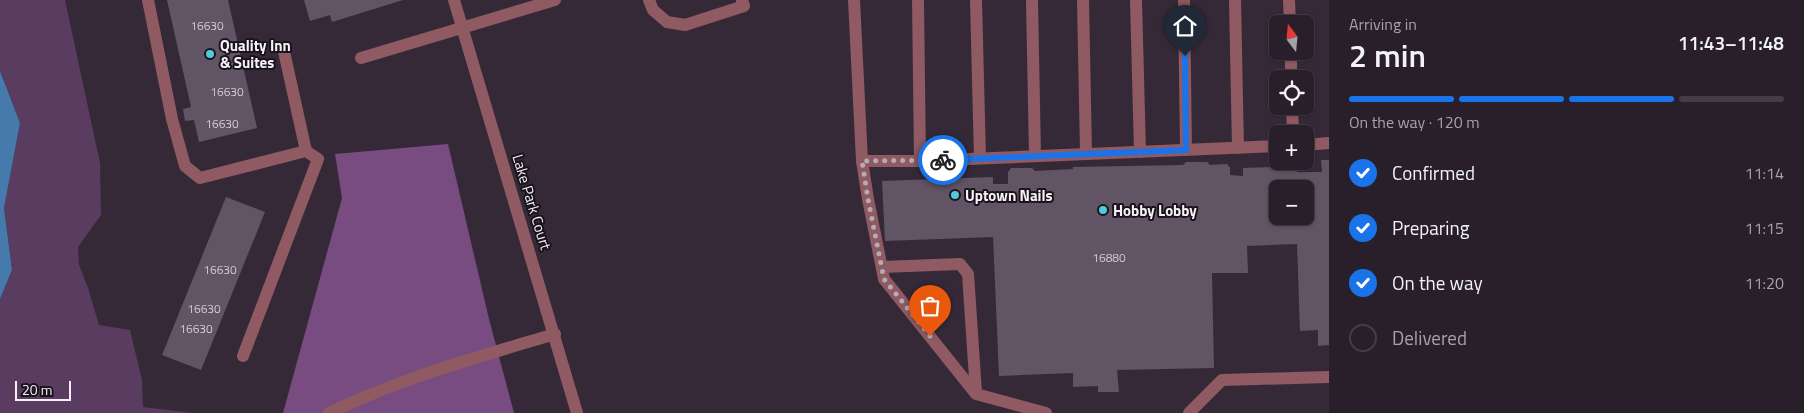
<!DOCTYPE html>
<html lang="en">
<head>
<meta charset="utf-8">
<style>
  body { margin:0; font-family:"Titillium Web",sans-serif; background:#302732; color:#f1f3f6; height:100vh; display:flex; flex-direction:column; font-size:19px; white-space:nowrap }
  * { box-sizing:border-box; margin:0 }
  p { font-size:16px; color:#a5a2a8 }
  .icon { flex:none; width:28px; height:28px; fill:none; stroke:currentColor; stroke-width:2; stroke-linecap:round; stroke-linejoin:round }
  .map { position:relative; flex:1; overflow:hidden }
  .panel { display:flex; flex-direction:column; background:#281f2a; width:475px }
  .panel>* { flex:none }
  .needle { width:32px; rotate:344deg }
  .buttons { position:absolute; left:1269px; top:15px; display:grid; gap:10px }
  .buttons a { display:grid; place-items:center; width:45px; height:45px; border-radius:8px; background:#281f2a; box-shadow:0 1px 4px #0004,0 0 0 1px #443d47; font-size:25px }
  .scale { position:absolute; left:15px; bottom:12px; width:56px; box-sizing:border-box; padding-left:5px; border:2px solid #f9f1fa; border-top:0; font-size:14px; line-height:18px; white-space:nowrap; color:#f9f1fa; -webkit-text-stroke:4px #19141b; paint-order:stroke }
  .pin { position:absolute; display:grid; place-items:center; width:42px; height:42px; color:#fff; margin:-51px -21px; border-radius:50% 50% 50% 0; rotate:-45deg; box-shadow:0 0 5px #0007 }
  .pin .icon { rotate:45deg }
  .courier { position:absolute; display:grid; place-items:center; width:50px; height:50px; margin:-25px; border:4px solid #1a73e8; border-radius:50%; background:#fff; color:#222; box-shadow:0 1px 6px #0007 }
  .summary em { font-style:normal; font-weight:600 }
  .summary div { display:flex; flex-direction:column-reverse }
  .summary { display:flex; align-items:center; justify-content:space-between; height:85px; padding:0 20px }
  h1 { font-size:32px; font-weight:600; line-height:38px }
  .bar { display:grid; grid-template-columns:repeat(4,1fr); gap:8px 5px; align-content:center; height:60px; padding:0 20px }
  .bar i { height:6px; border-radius:4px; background:#443d47 }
  .bar .on { background:#1a73e8 }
  .bar p { grid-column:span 4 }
  ol { padding:0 20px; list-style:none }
  li { display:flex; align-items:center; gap:15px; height:55px }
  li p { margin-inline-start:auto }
  li .icon { padding:5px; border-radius:50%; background:#1a73e8; color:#fff; stroke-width:4 }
  li:last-child { color:#a5a2a8 }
  li i { width:28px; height:28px; border:2px solid #443d47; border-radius:50% }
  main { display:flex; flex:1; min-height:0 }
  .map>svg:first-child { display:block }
  .green { fill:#593c60 }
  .forest { fill:#784c81 }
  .water { fill:#467aad }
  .building { fill:#615464; fill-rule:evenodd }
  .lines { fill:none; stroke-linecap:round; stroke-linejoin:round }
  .minor { stroke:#8f5a61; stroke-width:12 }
  .done { stroke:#b4abb6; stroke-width:5; stroke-dasharray:0 9 }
  .route { stroke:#1a73e8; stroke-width:6 }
  .poi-dot { fill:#53cadc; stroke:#19141b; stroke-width:2 }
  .labels { text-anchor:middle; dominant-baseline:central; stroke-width:4; stroke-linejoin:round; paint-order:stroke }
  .number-label { font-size:12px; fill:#d3cad4 }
  .poi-label { font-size:15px; font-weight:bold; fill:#f9f1fa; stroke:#19141b; text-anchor:start }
  .street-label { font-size:15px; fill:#f9f1fa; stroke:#19141b }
</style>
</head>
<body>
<main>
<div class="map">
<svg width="1329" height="413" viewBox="0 0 1329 413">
  <rect width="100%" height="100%" fill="#352938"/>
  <polygon class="green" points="0,0 65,0 100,163 101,215 78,247 79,265 88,288 99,325 130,330 142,380 143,407 193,413 0,413 0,299 12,270 4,208 20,123 0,71"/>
  <polygon class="forest" points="448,144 489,319 514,413 283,413 342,198 335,154"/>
  <polygon class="water" points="0,71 20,123 4,208 12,270 0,299"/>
  <g class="building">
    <polygon points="167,0 228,0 257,128 199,142 194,120 185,121 183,109 191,107"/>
    <polygon points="304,0 403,0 332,22 330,15 310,21"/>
    <path d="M1321 160H1329V345L1318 346V330L1300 331 1297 244 1247 246 1248 273H1212L1214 368 1117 370 1119 392H1098V386L1073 387V373L999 376 993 237 885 241 882 181 993 177V184H1008V172L1011 168H1032L1035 171 1073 169V167L1183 165 1186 162H1207L1210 165 1227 164 1230 168V175L1243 176V168L1297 166V172H1322ZM1278 189H1305V216H1278Z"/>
    <polygon points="226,197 265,212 201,370 162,355"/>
  </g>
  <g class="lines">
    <g class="minor">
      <polyline points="148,0 172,119 185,166 200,178 306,151 318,159 243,356"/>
      <polyline points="454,0 577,413"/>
      <polyline points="649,0 653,10 667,22 685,25 744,6 742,0"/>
      <polyline points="854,0 862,161"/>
      <polyline points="918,0 920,161 1278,146"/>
      <polyline points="976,0 980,158"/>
      <polyline points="1032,0 1035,156"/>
      <polyline points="1083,0 1086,153"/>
      <polyline points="1136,0 1140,152"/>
      <polyline points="1184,0 1186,150"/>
      <polyline points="1235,0 1238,148"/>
      <polyline points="1289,0 1290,24"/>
      <polyline points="283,47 306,151"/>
      <polyline points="1291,51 1291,79"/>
      <polyline points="361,58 555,0"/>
      <polyline points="1292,106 1293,134"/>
      <polyline points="1305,145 1329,143"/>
      <polyline points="920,161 862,161 868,199 884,279 976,394 1046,413"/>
      <polyline points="882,267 960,264 968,274 976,393"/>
      <path d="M329 413C401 378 478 357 555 334"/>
      <polyline points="1189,413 1222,380 1329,377"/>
    </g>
  </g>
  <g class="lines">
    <polyline class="done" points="930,336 884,279 868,199 862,161 943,160"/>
    <polyline class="route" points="943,160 1186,150 1185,56"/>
  </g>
  <g class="poi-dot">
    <circle cx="210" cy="54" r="5"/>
    <circle cx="955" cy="195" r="5"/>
    <circle cx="1103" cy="210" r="5"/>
  </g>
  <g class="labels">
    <g class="number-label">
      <text x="207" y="25">16630</text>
      <text x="227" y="91">16630</text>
      <text x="222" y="123">16630</text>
      <text x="1109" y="257">16880</text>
      <text x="220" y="269">16630</text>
      <text x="204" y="308">16630</text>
      <text x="196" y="328">16630</text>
    </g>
    <g class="poi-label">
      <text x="220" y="45">Quality Inn<tspan x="220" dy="17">&amp; Suites</tspan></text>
      <text x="965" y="195">Uptown Nails</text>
      <text x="1113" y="210">Hobby Lobby</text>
    </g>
    <g class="street-label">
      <text transform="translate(532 202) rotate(73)">Lake Park Court</text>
    </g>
  </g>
</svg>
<div class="buttons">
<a><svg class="needle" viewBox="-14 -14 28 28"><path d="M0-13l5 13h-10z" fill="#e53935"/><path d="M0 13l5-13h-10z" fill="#a5a2a8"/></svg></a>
<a><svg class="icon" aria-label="locate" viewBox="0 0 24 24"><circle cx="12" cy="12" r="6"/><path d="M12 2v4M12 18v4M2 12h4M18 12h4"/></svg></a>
<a>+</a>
<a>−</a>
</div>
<div class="scale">20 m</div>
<div class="pin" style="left:930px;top:336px;background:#ea580c"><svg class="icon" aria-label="bag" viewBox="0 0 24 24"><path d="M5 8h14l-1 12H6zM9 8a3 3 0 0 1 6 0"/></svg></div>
<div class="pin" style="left:1185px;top:56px;background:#1f2937"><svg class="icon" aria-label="home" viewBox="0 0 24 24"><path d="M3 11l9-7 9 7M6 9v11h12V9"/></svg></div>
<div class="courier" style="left:943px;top:160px"><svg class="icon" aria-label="bike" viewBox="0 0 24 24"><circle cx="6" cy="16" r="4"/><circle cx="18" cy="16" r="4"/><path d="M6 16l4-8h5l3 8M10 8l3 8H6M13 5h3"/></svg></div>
</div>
<section class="panel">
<div class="summary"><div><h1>2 min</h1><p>Arriving in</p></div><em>11:43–11:48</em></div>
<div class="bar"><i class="on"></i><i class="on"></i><i class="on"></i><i></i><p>On the way · 120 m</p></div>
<ol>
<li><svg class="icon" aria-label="check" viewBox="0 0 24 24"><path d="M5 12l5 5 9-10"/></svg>Confirmed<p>11:14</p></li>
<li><svg class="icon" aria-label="check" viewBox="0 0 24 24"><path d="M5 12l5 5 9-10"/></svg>Preparing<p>11:15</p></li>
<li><svg class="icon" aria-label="check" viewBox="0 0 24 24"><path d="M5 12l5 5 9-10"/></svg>On the way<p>11:20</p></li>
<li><i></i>Delivered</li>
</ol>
</section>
</main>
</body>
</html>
